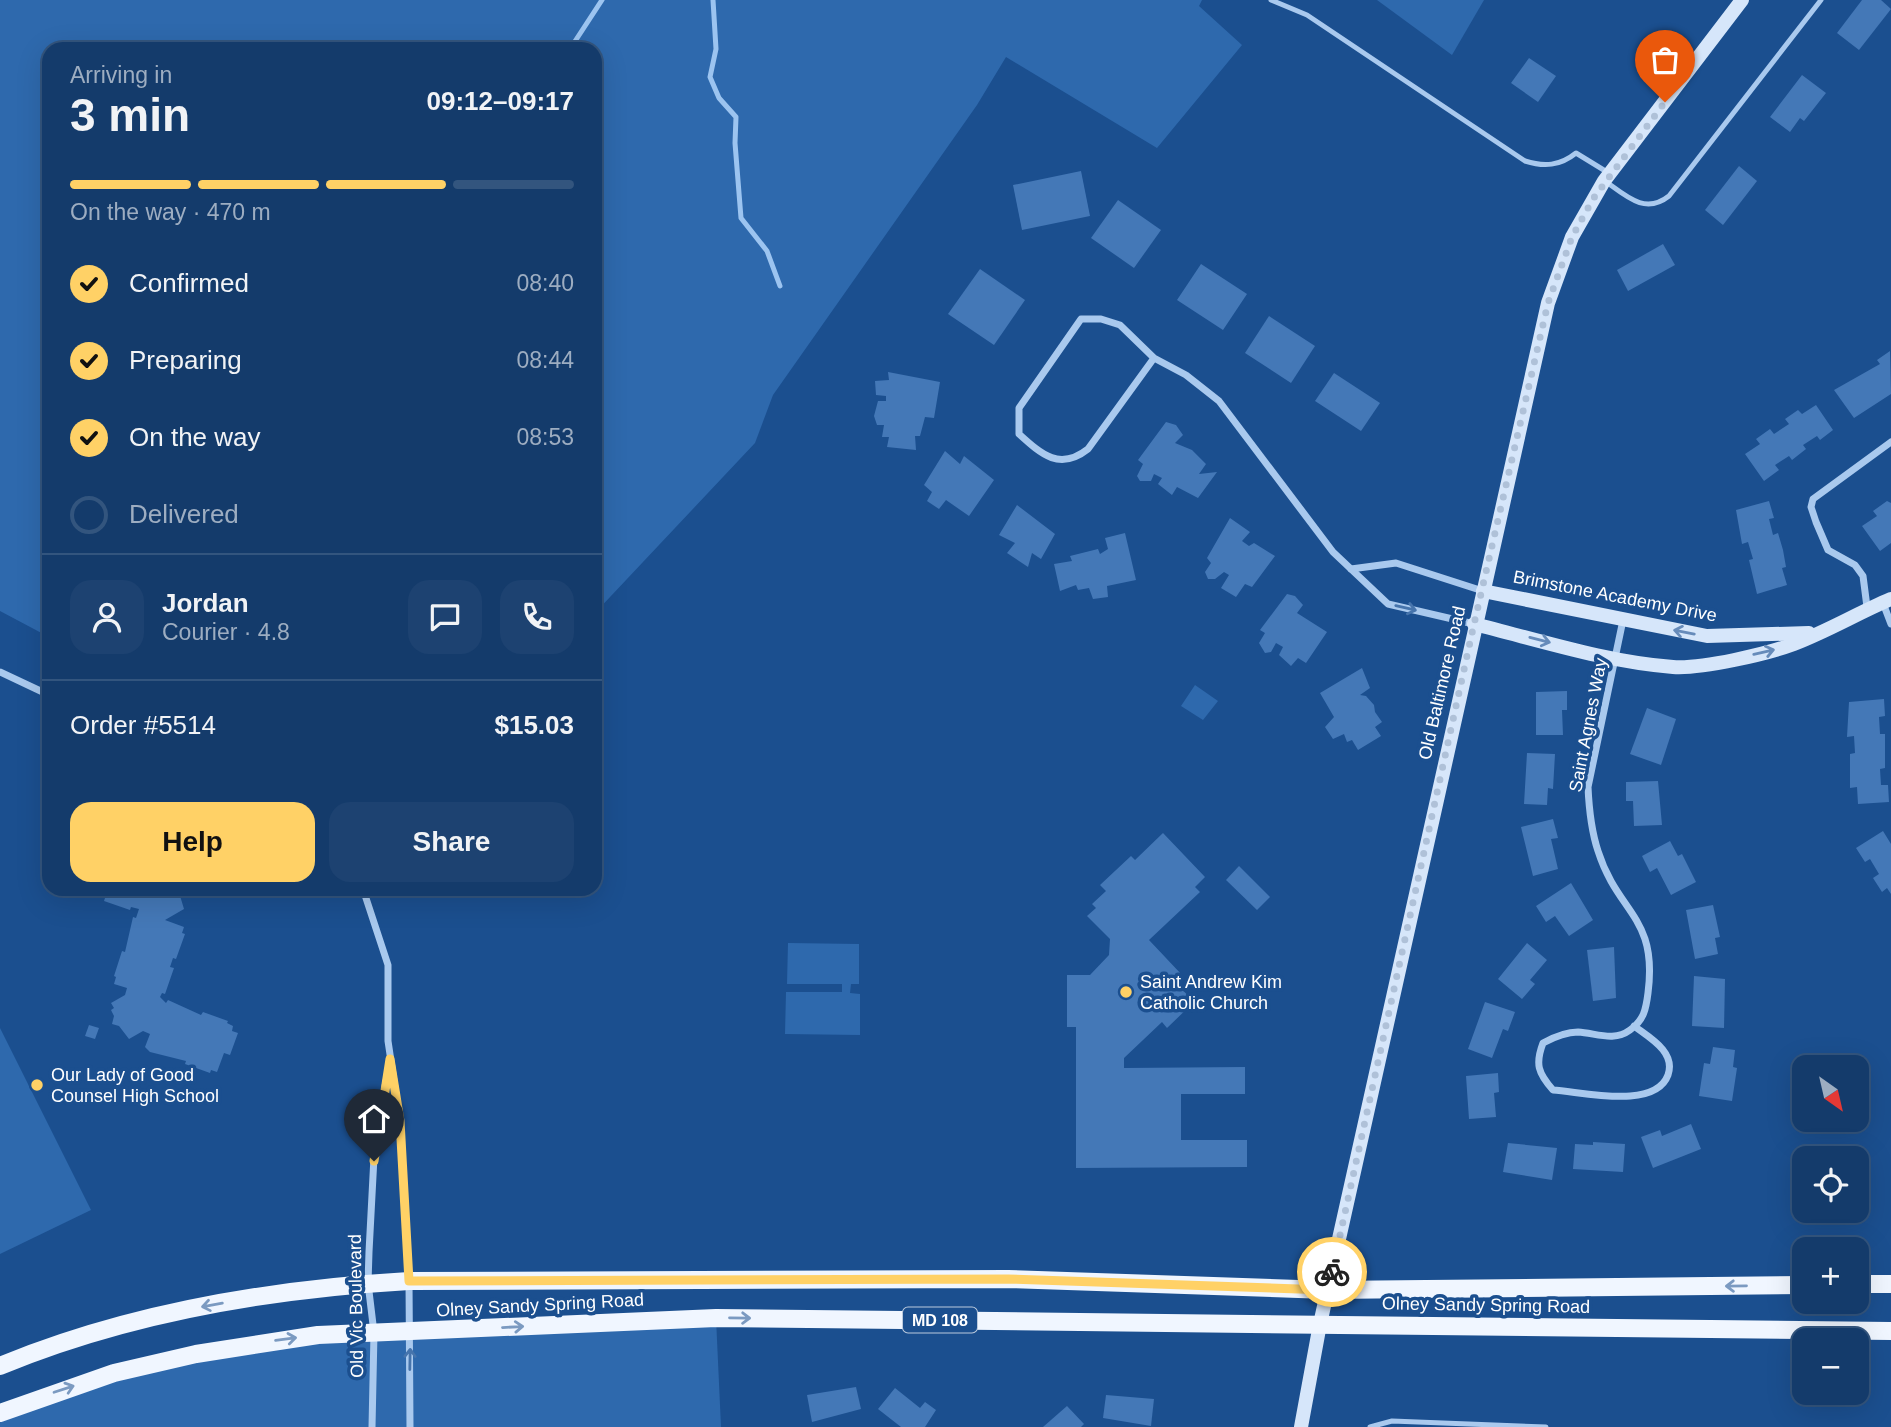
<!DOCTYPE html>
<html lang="en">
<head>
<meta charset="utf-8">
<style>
  body { margin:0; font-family:Helvetica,sans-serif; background:#1d4271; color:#f1f3f6; height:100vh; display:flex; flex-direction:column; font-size:26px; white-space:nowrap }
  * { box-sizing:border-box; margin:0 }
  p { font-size:23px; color:#9dadc1 }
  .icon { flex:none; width:38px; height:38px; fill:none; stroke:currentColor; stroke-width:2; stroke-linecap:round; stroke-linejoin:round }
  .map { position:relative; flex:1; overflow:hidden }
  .sheet { position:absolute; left:42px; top:42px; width:560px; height:854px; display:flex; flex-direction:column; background:#143b6b; border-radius:21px; box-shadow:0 7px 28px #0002,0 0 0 2px #33557e }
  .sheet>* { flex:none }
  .needle { width:46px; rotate:146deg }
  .buttons { position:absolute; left:1792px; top:1055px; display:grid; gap:14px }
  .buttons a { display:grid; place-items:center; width:77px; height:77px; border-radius:14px; background:#143b6b; box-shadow:0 7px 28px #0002,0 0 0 2px #33557e; font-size:35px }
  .pin { position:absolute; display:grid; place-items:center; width:60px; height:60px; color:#fff; margin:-72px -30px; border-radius:50% 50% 50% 0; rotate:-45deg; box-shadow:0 0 7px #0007 }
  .pin .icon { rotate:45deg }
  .courier { position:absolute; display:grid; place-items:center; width:70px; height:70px; margin:-35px; border:5px solid #ffd166; border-radius:50%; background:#fff; color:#222; box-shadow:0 2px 9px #0007 }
  .headline em { font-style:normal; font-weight:700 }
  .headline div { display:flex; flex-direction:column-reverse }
  .headline { display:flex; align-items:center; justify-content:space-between; height:119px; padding:0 28px }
  h1 { font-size:46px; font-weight:700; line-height:52px }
  .bar { display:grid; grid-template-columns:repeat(4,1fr); gap:10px 7px; align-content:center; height:84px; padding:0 28px }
  .bar i { height:9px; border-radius:5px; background:#33557e }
  .bar .selected { background:#ffd166 }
  .bar p { grid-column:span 4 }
  .line { display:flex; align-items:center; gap:18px; padding:0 28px; border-top:2px solid #33557e }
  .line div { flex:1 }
  .round { display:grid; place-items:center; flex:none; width:74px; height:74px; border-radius:21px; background:#1d4271 }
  ol { padding:0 28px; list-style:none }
  li { display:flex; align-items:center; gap:21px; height:77px }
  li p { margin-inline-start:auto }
  li .icon { padding:7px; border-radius:50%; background:#ffd166; color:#111; stroke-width:4 }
  li:last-child { color:#9dadc1 }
  li i { width:38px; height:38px; border:4px solid #33557e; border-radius:50% }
  .action { display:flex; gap:14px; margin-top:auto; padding:14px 28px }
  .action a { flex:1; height:80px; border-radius:21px; background:#ffd166; color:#111; font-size:28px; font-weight:700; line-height:80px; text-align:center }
  .action a+a { background:#1d4271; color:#f1f3f6 }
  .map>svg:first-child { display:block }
  .green { fill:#2e69ad }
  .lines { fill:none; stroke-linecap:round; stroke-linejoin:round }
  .stream { stroke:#9cc4f0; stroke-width:5 }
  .building { fill:#4478b7 }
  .lane { stroke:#a9c9ee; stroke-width:5 }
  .street { stroke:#a9c9ee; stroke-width:7 }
  .secondary { stroke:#d6e6fa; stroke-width:14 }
  .primary { stroke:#f0f6ff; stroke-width:18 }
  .oneway { stroke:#4674ac }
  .oneway2 { stroke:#668bba }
  .oneway3 { stroke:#7b9ac1 }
  .done { stroke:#afc1d8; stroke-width:7; stroke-dasharray:0 12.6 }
  .route { stroke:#ffd166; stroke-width:9 }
  .poi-dot { fill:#ffd166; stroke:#1b4f8f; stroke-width:2.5 }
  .labels { text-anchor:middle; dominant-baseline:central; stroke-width:7; stroke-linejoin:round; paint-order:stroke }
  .shield { fill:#1b4f8f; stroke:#bbcadd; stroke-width:2 }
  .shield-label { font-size:16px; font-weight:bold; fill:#fff }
  .street-label { font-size:18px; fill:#fff; stroke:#1b4f8f }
  .poi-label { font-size:18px; fill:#fff; stroke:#1b4f8f; text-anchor:start }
</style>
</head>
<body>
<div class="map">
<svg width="1891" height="1427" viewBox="0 0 1891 1427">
  <rect width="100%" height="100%" fill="#1b4f8f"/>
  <g class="green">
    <polygon points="0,0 1202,0 1199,6 1242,45 1157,148 1006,57 977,105 773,395 755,443 595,613 595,49 49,49 49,637 0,611"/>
    <polygon points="1377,0 1484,0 1452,55"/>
    <polygon points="1195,685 1218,701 1203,720 1181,706"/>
    <polygon points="788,943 859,944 859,984 851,984 850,993 860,994 860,1035 785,1034 786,992 842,992 842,984 787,984"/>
    <polygon points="0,1028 91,1210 0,1254"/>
    <polygon points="716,1318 721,1427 0,1427 0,1413 251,1344"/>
  </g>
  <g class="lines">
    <g class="stream">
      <polyline points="713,0 716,49 710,77 719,98 736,117 735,143 741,218 767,251 780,286"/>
      <polyline points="570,49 602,0"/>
    </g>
  </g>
  <g class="building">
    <polygon points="1862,0 1881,0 1891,9 1859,50 1837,33"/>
    <polygon points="1529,58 1556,76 1538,102 1511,83"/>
    <polygon points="1802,75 1826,93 1804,121 1800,118 1790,132 1770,117"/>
    <polygon points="1739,166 1757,181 1723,225 1705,210"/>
    <polygon points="1081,171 1090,216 1022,230 1013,185"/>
    <polygon points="1118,200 1161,230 1134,268 1091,238"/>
    <polygon points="1663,244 1675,265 1628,291 1617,270"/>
    <polygon points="1201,264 1247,294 1223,330 1177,300"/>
    <polygon points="980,269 1025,300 994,345 948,314"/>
    <polygon points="1269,316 1315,346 1291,383 1245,353"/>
    <polygon points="1890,351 1891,394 1854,418 1834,390 1880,364 1877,360"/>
    <polygon points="888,372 940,382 934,418 925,417 920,436 915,436 916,450 887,447 889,437 882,437 884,425 877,425 874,416 878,401 886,401 886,396 876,395 875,381 889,380"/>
    <polygon points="1334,373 1380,403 1361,431 1315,401"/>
    <polygon points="1816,405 1833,430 1820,440 1817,436 1803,445 1806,449 1792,460 1789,456 1775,465 1779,470 1764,481 1745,454 1760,444 1756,439 1770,429 1774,434 1789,424 1785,419 1798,410 1802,414"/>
    <polygon points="1166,422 1176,425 1183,435 1175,443 1192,450 1206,464 1199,474 1217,472 1198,498 1177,487 1172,495 1158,484 1162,478 1154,474 1151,481 1140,481 1137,476 1143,464 1138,460"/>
    <polygon points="945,451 960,464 964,456 994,480 969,516 946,500 939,509 927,501 932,492 924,485"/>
    <polygon points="1769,501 1774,518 1769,519 1773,535 1778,533 1783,550 1786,567 1782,568 1787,585 1757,594 1749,560 1753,559 1748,542 1742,544 1736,510"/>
    <polygon points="1887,501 1891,503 1891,543 1880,551 1862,526 1877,516 1873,511"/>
    <polygon points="1017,505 1055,534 1041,559 1032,553 1028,567 1007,553 1015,543 999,535"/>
    <polygon points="1230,518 1250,532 1242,541 1249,546 1254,543 1275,556 1252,587 1245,584 1236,597 1221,588 1229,575 1224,572 1215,579 1208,579 1205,572 1211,563 1207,558"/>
    <polygon points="1125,533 1136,580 1107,586 1108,597 1093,599 1089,588 1078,590 1076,585 1060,591 1054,564 1072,561 1070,556 1098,549 1100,554 1108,549 1105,538"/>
    <polygon points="1287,594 1295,596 1303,605 1297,613 1327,632 1306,663 1298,658 1291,666 1279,655 1283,647 1276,643 1271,652 1265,653 1259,643 1265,633 1260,630"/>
    <polygon points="1362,668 1370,688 1360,695 1366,696 1374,705 1375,712 1382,722 1375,727 1381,736 1358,750 1352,740 1347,742 1344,734 1333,739 1325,727 1334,717 1320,693"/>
    <polygon points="1567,691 1567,710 1562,710 1563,735 1536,735 1536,692"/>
    <polygon points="1884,699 1885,716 1879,717 1880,734 1885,734 1885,768 1880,769 1881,785 1888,785 1889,802 1858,804 1857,787 1850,788 1850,754 1855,753 1854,736 1847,737 1849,702"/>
    <polygon points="1647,708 1676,719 1661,765 1630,754"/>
    <polygon points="1527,753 1555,754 1553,789 1548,788 1547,805 1524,804"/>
    <polygon points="1658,781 1662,825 1634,826 1633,801 1626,801 1626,782"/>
    <polygon points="1553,819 1558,838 1551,839 1558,869 1533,876 1521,827"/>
    <polygon points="1883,831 1891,844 1891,894 1887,888 1882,892 1873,878 1879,874 1870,859 1865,862 1856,848"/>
    <polygon points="1163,833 1205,877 1195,887 1200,892 1149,940 1182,975 1175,982 1194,1002 1167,1028 1162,1022 1124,1058 1124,1068 1245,1067 1245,1094 1181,1094 1181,1140 1247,1140 1247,1167 1076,1168 1076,1027 1067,1027 1067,975 1090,975 1109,955 1110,939 1087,916 1096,908 1092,904 1106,891 1100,885 1131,856 1135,860"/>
    <polygon points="1670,841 1678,856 1682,854 1696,882 1671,895 1657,868 1650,872 1642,856"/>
    <polygon points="1239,866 1270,897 1257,910 1226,880"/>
    <polygon points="1571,883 1593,920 1569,936 1555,916 1546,922 1536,906"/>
    <polygon points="68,889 178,889 184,909 165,920 184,927 182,933 185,934 176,959 173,958 170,967 174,968 165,994 162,993 160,997 166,1003 168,1000 201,1015 203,1012 228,1021 227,1023 233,1026 232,1031 238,1033 230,1055 224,1053 217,1072 211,1070 210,1073 185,1064 186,1061 150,1052 145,1047 150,1034 143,1031 129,1039 119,1026 112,1024 114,1016 111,1010 114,1008 111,1003 125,995 127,988 114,984 116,977 114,976 122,951 125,952 133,917 136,918 139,909 131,907 130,910 104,901 105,898"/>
    <polygon points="1713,905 1720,937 1715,938 1718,954 1695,959 1686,910"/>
    <polygon points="1527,943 1547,960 1530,980 1535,984 1522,999 1498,979"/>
    <polygon points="1614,947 1616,998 1593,1001 1587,950"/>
    <polygon points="1694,976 1725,979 1724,1028 1692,1026"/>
    <polygon points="1485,1002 1515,1012 1508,1031 1503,1029 1492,1058 1468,1049"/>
    <polygon points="89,1025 99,1028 95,1039 85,1036"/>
    <polygon points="1713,1047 1735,1050 1733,1067 1737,1068 1732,1101 1699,1096 1704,1063 1710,1064"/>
    <polygon points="1498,1073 1499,1092 1494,1093 1496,1117 1469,1119 1466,1076"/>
    <polygon points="1691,1124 1701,1149 1653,1168 1641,1137 1660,1130 1662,1136"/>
    <polygon points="1593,1142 1625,1144 1623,1172 1573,1169 1575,1144 1593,1145"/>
    <polygon points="1508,1143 1557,1148 1552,1180 1503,1172"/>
    <polygon points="856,1387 861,1409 812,1422 807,1395"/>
    <polygon points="895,1388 920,1408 925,1402 936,1410 925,1427 901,1427 878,1409"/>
    <polygon points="1106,1395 1154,1399 1151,1426 1103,1418"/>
    <polygon points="1067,1406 1084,1424 1081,1427 1043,1427"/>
  </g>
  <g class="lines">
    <g class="lane">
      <path d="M1271 0 1307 15 1525 161C1544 167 1560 166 1576 153L1607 172"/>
      <path d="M1605 181C1626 196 1645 215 1669 196L1821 0"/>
      <polyline points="1370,1427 1392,1421 1546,1427"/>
    </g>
    <g class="street">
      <path d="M1154 358 1088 449C1060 471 1042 455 1019 434V408L1081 319H1101L1120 325 1154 358 1186 375 1219 401 1333 552 1388 604 1474 624"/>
      <polyline points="1351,569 1396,563 1483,591"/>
      <polyline points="1883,603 1891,624"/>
      <polyline points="1867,607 1863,576 1855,565 1828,550 1816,522 1811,507 1813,499 1891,442"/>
      <path d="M1623 620 1588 787C1589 809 1591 830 1598 851 1618 914 1658 916 1648 993 1646 1009 1644 1020 1630 1030 1614 1042 1596 1033 1578 1032 1565 1032 1554 1037 1543 1043 1535 1064 1538 1073 1553 1090 1584 1092 1655 1110 1668 1075 1676 1052 1650 1038 1634 1026"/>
      <polyline points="0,672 49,695"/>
      <polyline points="363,889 388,965 388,1041 400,1121 409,1281 410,1427"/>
      <polyline points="372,1427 374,1333 368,1283 369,1252 375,1138 389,1066"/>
    </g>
    <g class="secondary">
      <polyline points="1483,591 1707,636 1809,633"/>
      <path d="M1474 624C1539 640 1606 662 1673 667 1702 669 1767 654 1794 644 1828 631 1858 613 1891 599"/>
      <polyline points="1301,1427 1320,1324 1548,303 1572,237 1604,181 1742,0"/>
    </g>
    <g class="primary">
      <polyline points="1857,1284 1891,1284"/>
      <path d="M0 1366C128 1313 272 1289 409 1281L1008 1279 1327 1290 1804 1285"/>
      <polyline points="0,1413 114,1373 196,1354 318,1335 716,1318 1891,1331"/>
    </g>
  </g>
  <defs><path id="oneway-shaft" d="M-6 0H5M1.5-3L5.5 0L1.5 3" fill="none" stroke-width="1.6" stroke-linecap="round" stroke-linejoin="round" transform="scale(1.75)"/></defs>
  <g class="oneway">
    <use href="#oneway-shaft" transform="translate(1406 608) rotate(13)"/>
    <use href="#oneway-shaft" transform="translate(410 1359) rotate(-89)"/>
  </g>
  <g class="oneway2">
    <use href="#oneway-shaft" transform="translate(1684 632) rotate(-169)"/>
    <use href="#oneway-shaft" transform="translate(1540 640) rotate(14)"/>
    <use href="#oneway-shaft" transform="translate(1764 652) rotate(-13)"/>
  </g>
  <g class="oneway3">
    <use href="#oneway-shaft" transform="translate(1736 1286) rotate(179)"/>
    <use href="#oneway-shaft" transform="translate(212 1305) rotate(170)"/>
    <use href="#oneway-shaft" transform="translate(740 1318) rotate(1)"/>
    <use href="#oneway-shaft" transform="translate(513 1327) rotate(-3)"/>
    <use href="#oneway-shaft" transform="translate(286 1339) rotate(-7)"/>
    <use href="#oneway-shaft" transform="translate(64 1389) rotate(-18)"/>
  </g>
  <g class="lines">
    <polyline class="done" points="1332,1272 1474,624 1548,303 1572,237 1593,199 1665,102"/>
    <polyline class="route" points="374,1161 390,1059 400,1121 409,1281 1008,1279 1327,1290 1332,1272"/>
  </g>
  <g class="poi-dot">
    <circle cx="1126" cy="992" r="7"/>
    <circle cx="37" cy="1085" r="7"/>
  </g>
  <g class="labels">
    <rect class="shield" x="903" y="1307.5" width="74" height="25" rx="5"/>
    <g class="shield-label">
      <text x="940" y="1320">MD 108</text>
    </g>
    <g class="street-label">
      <text transform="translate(1615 596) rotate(11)">Brimstone Academy Drive</text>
      <text transform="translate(1442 683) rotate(-77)">Old Baltimore Road</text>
      <text transform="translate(1588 725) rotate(-79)">Saint Agnes Way</text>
      <text transform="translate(540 1305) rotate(-3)">Olney Sandy Spring Road</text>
      <text transform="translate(1486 1305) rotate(1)">Olney Sandy Spring Road</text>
      <text transform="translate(356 1306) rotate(-91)">Old Vic Boulevard</text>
    </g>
    <g class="poi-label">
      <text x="1140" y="982">Saint Andrew Kim<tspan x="1140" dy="21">Catholic Church</tspan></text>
      <text x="51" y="1075">Our Lady of Good<tspan x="51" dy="21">Counsel High School</tspan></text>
    </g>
  </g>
</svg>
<div class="buttons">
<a><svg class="needle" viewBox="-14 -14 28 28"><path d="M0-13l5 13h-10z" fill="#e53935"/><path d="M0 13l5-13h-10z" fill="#9dadc1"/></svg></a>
<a><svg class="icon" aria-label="locate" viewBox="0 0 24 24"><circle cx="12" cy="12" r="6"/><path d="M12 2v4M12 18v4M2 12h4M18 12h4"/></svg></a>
<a>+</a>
<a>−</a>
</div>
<div class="pin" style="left:1665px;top:102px;background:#ea580c"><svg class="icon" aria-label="bag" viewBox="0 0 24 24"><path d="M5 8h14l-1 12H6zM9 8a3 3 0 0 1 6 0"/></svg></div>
<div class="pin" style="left:374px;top:1161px;background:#1f2937"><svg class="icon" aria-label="home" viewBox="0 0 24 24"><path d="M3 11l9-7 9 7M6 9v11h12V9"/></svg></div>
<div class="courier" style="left:1332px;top:1272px"><svg class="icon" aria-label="bike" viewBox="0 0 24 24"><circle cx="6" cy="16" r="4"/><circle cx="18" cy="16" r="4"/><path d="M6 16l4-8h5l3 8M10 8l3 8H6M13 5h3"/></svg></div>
<section class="sheet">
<div class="headline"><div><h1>3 min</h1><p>Arriving in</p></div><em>09:12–09:17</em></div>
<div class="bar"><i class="selected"></i><i class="selected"></i><i class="selected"></i><i></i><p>On the way · 470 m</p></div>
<ol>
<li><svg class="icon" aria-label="check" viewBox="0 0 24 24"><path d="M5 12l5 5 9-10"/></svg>Confirmed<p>08:40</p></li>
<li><svg class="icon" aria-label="check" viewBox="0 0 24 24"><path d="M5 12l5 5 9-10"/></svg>Preparing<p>08:44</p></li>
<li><svg class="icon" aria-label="check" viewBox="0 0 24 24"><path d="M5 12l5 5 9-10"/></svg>On the way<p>08:53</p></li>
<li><i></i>Delivered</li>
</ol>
<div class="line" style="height:126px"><a class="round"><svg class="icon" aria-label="person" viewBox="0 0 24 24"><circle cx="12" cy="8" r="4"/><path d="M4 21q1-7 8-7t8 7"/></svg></a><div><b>Jordan</b><p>Courier · 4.8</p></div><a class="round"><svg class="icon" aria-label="chat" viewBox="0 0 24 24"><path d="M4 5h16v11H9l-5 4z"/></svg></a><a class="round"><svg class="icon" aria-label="phone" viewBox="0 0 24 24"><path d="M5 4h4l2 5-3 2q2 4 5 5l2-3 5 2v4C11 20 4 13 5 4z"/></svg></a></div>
<div class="line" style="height:91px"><div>Order #5514</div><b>$15.03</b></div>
<div class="action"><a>Help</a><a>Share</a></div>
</section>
</div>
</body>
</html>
